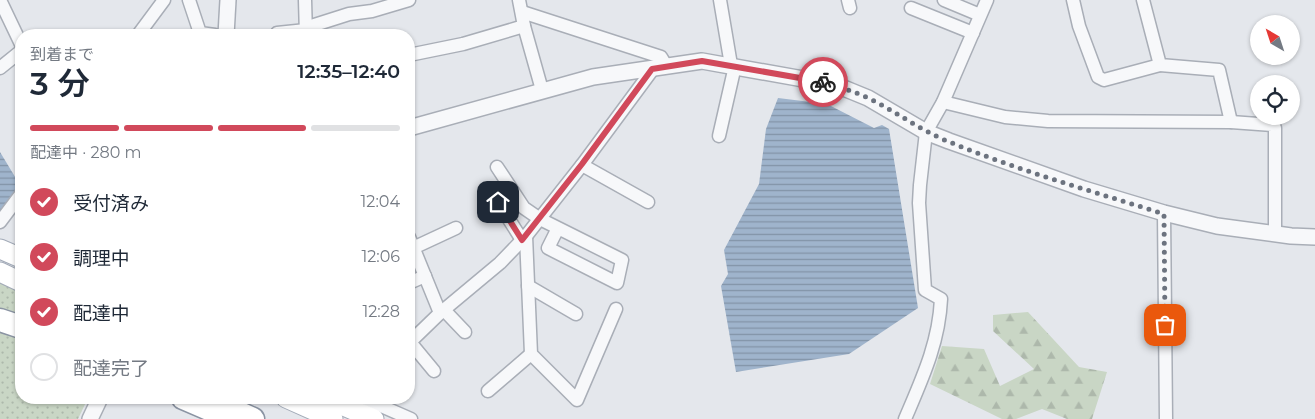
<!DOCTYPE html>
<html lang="ja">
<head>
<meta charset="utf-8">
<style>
  body { margin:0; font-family:Montserrat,"Noto Sans JP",sans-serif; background:#f6f6f7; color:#1f2937; height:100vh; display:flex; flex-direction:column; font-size:19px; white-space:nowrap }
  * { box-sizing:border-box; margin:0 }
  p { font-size:16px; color:#747a83 }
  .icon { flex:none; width:28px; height:28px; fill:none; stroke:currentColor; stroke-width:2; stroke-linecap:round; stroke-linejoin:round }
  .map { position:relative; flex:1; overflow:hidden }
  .side { position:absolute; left:15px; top:29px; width:400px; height:375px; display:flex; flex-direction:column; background:#fff; border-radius:20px; box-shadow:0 1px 4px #0004 }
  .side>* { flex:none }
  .needle { width:32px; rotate:321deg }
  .fabs { position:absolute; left:1250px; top:15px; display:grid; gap:10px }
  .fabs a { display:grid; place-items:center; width:50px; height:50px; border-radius:50%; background:#fff; box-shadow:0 1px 4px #0004; font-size:25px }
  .pin { position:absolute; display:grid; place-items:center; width:42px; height:42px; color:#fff; margin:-21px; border-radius:10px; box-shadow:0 2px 8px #0006 }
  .courier { position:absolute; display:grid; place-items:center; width:50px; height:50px; margin:-25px; border:4px solid #d1495b; border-radius:50%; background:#fff; color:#222; box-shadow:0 1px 6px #0007 }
  .headline em { font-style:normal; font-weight:600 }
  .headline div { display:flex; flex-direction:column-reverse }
  .headline { display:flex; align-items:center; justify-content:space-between; height:85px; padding:0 15px }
  h1 { font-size:32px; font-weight:600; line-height:38px }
  .bar { display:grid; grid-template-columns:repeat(4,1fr); gap:8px 5px; align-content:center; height:60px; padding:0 15px }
  .bar i { height:6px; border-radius:4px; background:#e0e1e3 }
  .bar .on { background:#d1495b }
  .bar p { grid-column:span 4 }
  ol { padding:0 15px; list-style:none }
  li { display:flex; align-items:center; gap:15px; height:55px }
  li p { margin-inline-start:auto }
  li .icon { padding:5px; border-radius:50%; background:#d1495b; color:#fff; stroke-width:4 }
  li:last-child { color:#747a83 }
  li i { width:28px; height:28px; border:2px solid #e0e1e3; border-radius:50% }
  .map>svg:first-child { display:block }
  .green { fill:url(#green-dots) }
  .forest { fill:url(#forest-firs) }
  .water { fill:url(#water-rules) }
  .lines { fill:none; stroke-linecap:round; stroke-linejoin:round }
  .minor-casing { stroke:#a9aeb7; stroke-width:15 }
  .tertiary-casing { stroke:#a9aeb7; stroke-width:18 }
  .primary-casing { stroke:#a3abb8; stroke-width:21 }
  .motorway-casing { stroke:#8b94a3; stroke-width:25 }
  .minor { stroke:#f7f8fa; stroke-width:12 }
  .tertiary { stroke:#f7f8fa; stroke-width:15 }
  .primary { stroke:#fff; stroke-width:19 }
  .motorway { stroke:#fff; stroke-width:22 }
  .done { stroke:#6c737f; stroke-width:5; stroke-dasharray:0 9 }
  .route { stroke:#d1495b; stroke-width:6 }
</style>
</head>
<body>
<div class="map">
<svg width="1315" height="419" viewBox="0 0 1315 419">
  <defs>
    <pattern id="green-dots" width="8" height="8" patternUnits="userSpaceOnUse" patternTransform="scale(1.25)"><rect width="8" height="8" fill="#c9d6c5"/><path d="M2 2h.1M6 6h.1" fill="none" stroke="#adb8ab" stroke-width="1.8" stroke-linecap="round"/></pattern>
    <pattern id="forest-firs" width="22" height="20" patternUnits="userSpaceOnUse" patternTransform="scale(1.25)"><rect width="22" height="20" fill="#c9d6c5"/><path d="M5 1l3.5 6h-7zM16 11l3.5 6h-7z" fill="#adb8ab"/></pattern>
    <pattern id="water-rules" width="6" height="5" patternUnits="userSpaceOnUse" patternTransform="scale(1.25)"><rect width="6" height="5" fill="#9fb4cc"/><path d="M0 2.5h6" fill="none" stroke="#8293a7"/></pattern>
  </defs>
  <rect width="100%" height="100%" fill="#e4e7ec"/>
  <polygon class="green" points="0,279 21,288 21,398 88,398 78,419 0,419"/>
  <polygon class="forest" points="1028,312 1079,367 1107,372 1092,419 1067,419 1042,409 1016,419 1002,419 930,384 942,346 984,349 1000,386 1034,369 993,331 993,315"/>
  <g class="water">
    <polygon points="778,98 827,104 874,128 882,125 889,129 918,308 849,354 736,372 721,286 728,274 724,250 759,184 766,129"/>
    <polygon points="0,152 20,185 0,211"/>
  </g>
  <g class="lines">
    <g class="minor-casing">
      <g id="minor">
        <polyline points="0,0 21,44"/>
        <polyline points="189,0 200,33 215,35"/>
        <polyline points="305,0 306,35"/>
        <polyline points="519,0 524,26 542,90"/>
        <polyline points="720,0 731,65"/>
        <polyline points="848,0 850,8"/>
        <polyline points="944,0 980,15"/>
        <polyline points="1073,0 1079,26 1098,77 1104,80 1160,65"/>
        <polyline points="1143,0 1160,65 1219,70 1231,122"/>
        <polyline points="911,8 973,33"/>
        <polyline points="522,12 661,57 667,67"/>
        <polyline points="305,28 349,14 372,11 409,0"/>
        <polyline points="277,33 306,30"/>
        <polyline points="138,35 164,0"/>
        <polyline points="409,55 463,44 524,26"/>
        <polyline points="0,68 21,51"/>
        <polyline points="943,102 1005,117 1048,121 1231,122 1273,125 1275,128 1275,234"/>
        <polyline points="719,136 735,66"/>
        <polyline points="582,165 648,202"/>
        <polyline points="497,167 524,208 540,219 622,260 617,283 548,248 558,228"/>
        <polyline points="498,202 522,240"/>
        <polyline points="1164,213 1166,419"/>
        <polyline points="0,222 21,194"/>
        <polyline points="526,236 531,354 577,400 616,309"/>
        <polyline points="409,237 440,313"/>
        <polyline points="413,248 456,228"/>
        <polyline points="409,283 425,276"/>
        <polyline points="528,286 576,314"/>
        <polyline points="444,310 465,332"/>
        <polyline points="410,342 434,371"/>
        <polyline points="409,343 440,313 500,263 526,236 582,165 653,69"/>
        <polyline points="488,391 531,354"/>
        <polyline points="363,398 411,419"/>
        <path d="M905 419C922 379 939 343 941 299L925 290 919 203 920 185 926 132 943 102 987 0"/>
      </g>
    </g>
    <g class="tertiary-casing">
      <g id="tertiary">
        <polyline points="226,35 228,0"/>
        <polyline points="409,128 593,77 702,61 820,82 846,89 868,98 926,132 949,141 1084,189 1164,213 1217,226 1291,236 1315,237"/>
        <polyline points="90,419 100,398"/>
      </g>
    </g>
    <g class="primary-casing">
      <g id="primary">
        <polyline points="0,249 21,258"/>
        <polyline points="0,272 21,282"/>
        <polyline points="286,398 333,419"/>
        <polyline points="325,398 374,419"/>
      </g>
    </g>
    <g class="motorway-casing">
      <g id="motorway">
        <polyline points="0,320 21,327"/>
        <polyline points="183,398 232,419"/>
        <polyline points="220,404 253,419"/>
      </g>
    </g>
    <use href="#minor" class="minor"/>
    <use href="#tertiary" class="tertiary"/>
    <use href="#primary" class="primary"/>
    <use href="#motorway" class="motorway"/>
  </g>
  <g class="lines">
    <path class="done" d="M823 82C838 86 852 91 866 97 894 110 918 129 947 141 1017 170 1091 191 1164 214L1165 325"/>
    <polyline class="route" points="498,202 522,240 582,164 652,69 702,61 823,82"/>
  </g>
</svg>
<div class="fabs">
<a><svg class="needle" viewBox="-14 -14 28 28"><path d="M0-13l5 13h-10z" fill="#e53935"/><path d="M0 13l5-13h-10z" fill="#747a83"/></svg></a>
<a><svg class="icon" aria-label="locate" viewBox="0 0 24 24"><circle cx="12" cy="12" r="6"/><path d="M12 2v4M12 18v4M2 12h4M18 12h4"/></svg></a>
</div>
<div class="pin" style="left:1165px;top:325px;background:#ea580c"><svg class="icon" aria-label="bag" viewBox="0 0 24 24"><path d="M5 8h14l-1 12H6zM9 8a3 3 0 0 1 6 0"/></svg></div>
<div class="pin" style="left:498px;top:202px;background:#1f2937"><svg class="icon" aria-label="home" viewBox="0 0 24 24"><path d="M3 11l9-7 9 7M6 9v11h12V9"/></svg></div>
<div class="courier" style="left:823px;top:82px"><svg class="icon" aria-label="bike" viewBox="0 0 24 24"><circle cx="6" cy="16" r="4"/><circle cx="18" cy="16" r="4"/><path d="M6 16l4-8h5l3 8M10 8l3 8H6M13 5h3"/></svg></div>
<section class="side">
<div class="headline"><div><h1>3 分</h1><p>到着まで</p></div><em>12:35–12:40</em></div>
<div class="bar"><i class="on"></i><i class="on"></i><i class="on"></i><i></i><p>配達中 · 280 m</p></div>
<ol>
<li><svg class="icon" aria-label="check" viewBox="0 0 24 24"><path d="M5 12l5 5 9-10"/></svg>受付済み<p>12:04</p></li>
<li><svg class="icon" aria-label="check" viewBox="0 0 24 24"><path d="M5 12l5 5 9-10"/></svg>調理中<p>12:06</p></li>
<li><svg class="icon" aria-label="check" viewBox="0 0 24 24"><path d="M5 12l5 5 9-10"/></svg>配達中<p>12:28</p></li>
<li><i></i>配達完了</li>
</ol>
</section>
</div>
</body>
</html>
